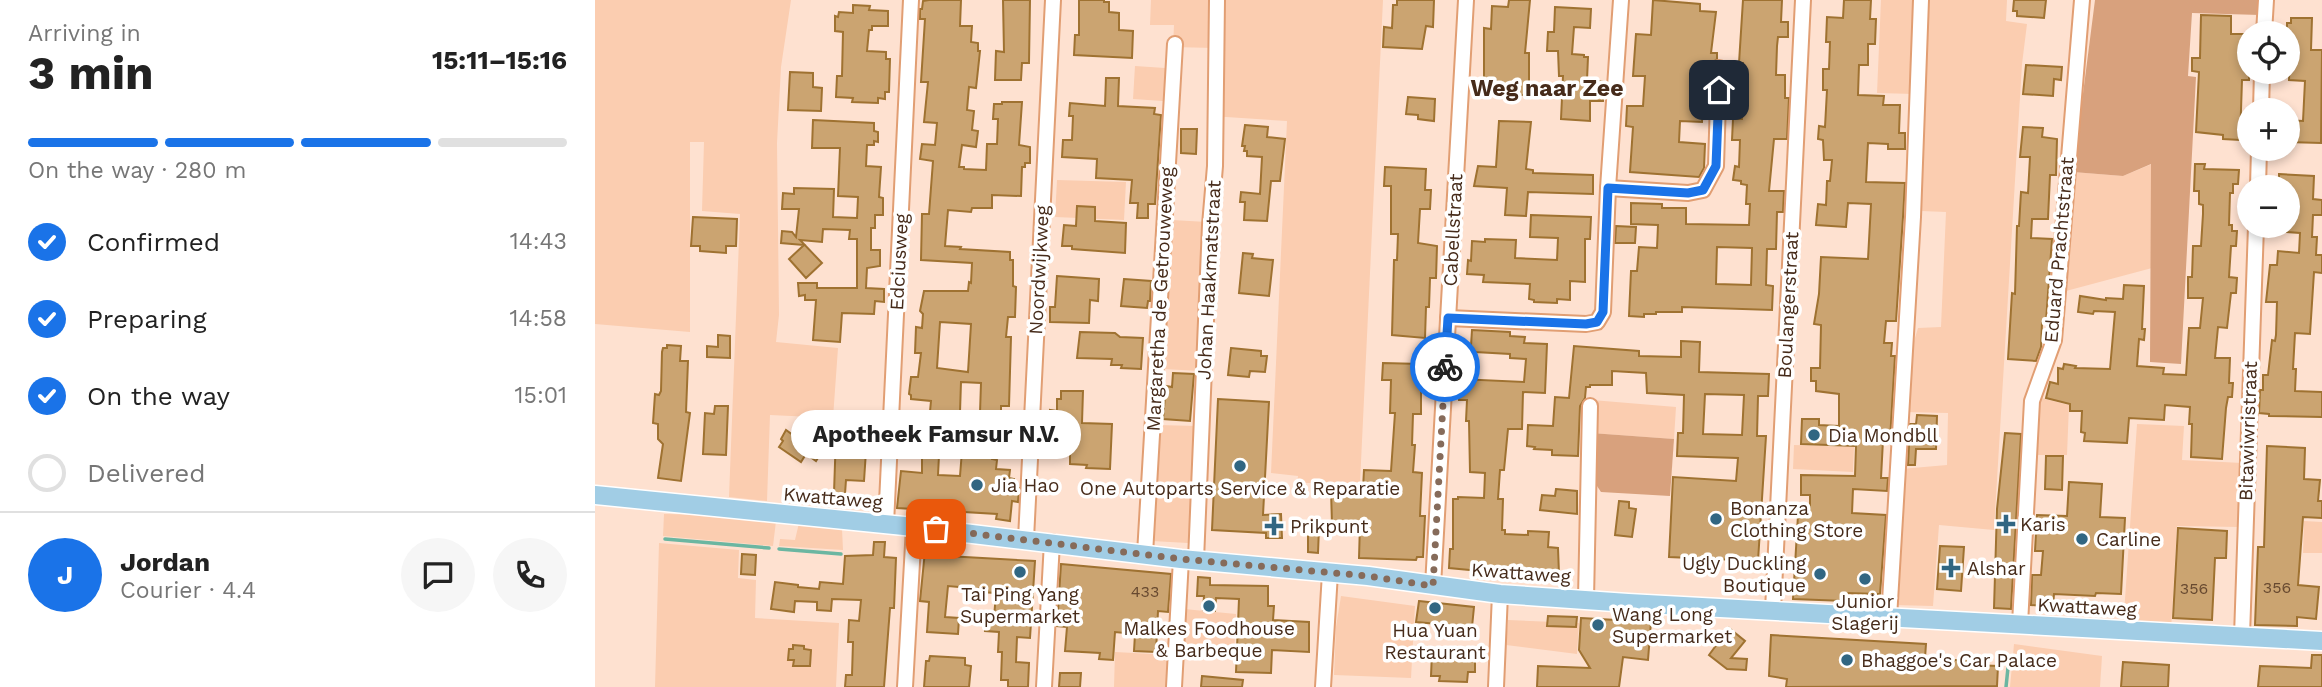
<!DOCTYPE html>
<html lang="en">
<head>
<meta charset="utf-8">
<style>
  body { margin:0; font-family:"Work Sans",sans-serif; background:#f6f6f6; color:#222; height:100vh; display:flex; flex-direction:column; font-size:26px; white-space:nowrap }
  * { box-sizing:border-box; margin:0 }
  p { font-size:23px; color:#767676 }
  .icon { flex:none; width:38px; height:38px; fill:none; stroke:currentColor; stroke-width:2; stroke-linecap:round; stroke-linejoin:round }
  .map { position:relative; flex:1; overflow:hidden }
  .panel { display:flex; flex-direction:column; background:#fff; width:595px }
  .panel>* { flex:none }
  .buttons { position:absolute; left:1642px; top:21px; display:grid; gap:14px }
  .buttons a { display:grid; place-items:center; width:63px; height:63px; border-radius:50%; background:#fff; box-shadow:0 4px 10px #0003; font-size:35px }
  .pin { position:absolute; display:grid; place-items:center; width:60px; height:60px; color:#fff; margin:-30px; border-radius:14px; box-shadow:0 4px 10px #0006 }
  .courier { position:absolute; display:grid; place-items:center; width:70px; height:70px; margin:-35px; border:5px solid #1a73e8; border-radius:50%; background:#fff; color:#222; box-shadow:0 2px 9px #0007 }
  .bubble { position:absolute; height:49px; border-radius:24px; background:#fff; box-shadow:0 4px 10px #0003; font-size:23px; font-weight:700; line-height:49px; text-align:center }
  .head em { font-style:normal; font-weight:700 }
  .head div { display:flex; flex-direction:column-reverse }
  .head { display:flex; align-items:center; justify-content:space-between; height:119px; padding:0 28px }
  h1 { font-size:46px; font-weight:700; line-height:52px }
  .bar { display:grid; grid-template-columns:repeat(4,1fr); gap:10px 7px; align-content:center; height:84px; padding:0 28px }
  .bar i { height:9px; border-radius:5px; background:#e0e0e0 }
  .bar .current { background:#1a73e8 }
  .bar p { grid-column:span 4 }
  .line { display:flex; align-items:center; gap:18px; padding:0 28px; border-top:2px solid #e0e0e0 }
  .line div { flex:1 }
  .round { display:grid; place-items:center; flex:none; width:74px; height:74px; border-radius:37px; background:#f6f6f6 }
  ol { padding:0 28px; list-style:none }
  li { display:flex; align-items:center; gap:21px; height:77px }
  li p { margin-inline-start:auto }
  li .icon { padding:7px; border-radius:50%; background:#1a73e8; color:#fff; stroke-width:4 }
  li:last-child { color:#767676 }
  li i { width:38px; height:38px; border:4px solid #e0e0e0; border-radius:50% }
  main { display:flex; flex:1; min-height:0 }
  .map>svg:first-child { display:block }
  .green { fill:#fbcdb0 }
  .forest { fill:#d8a17d }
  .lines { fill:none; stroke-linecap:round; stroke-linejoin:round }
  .stream { stroke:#6bb6a1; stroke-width:3.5 }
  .building { fill:#cba471; stroke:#9f7231; stroke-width:2; fill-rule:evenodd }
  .minor-casing { stroke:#e19e73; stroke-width:18 }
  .major-casing { stroke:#fff; stroke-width:21 }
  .minor { stroke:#fff; stroke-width:14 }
  .major { stroke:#a1cde5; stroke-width:18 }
  .done { stroke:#866b5a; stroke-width:7; stroke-dasharray:0 12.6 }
  .route { stroke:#1a73e8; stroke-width:9 }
  .poi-dot { fill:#316682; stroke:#fff; stroke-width:2.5 }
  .labels { text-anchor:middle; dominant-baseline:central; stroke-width:7; stroke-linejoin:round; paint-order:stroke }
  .number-label { font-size:16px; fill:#674930 }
  .street-label { font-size:19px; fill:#462b1a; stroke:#fff }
  .poi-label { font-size:19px; fill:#462b1a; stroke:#fff; text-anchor:start }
  .quarter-label { font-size:23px; font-weight:bold; fill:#462b1a; stroke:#fff }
</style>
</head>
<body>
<main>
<section class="panel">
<div class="head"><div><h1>3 min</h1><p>Arriving in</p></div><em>15:11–15:16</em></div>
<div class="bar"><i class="current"></i><i class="current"></i><i class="current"></i><i></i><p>On the way · 280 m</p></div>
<ol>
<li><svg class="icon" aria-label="check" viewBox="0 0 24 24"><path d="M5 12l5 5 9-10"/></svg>Confirmed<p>14:43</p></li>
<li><svg class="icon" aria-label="check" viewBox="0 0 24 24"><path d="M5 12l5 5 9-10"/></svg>Preparing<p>14:58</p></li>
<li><svg class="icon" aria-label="check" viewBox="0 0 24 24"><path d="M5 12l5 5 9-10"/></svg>On the way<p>15:01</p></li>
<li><i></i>Delivered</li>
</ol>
<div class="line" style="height:126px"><b class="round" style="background:#1a73e8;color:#fff">J</b><div><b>Jordan</b><p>Courier · 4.4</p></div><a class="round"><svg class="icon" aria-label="chat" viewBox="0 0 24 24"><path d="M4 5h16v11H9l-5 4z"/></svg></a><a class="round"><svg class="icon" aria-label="phone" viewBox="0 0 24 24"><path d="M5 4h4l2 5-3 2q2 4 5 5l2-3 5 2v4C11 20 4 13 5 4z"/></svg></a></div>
</section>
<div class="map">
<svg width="1727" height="687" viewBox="0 0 1727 687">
  <rect width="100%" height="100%" fill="#fee1d0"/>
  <g class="green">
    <polygon points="0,0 196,0 186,67 182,143 184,315 181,342 243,348 238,418 175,415 172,501 134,497 145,214 107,211 109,142 95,142 95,332 0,324"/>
    <polygon points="556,0 788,0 765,483 702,483 703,476 676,473 692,121 616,116 619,48 578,47 579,25 555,25"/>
    <polygon points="1286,0 1320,0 1319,94 1282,93"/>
    <polygon points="1333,0 1412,0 1411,21 1432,24 1427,64 1399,530 1344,525 1338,606 1298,605 1306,469 1352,465 1353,413 1309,412 1313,361 1323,328 1346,327 1351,212 1326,211"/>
    <polygon points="540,66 585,69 583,102 538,99"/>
    <polygon points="1557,164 1557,268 1471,291 1478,172 1528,176"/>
    <polygon points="462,180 531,182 529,220 460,217"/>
    <polygon points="577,220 612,222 605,371 568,369"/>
    <polygon points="1446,398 1474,405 1472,455 1441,455 1443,406"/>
    <polygon points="997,400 1081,407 1079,439 996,433"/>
    <polygon points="1542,424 1589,426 1587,460 1647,463 1645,527 1582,526 1576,630 1532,622 1529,614"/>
    <polygon points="563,425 601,426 597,541 593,543 557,541"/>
    <polygon points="1199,445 1259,447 1258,472 1198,469"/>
    <polygon points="69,514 121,515 181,521 178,546 68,536"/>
    <polygon points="1709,521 1727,522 1727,553 1708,553"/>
    <polygon points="204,523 247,529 248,550 184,546 185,539 200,540"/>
    <polygon points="64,543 144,550 143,578 161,580 160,618 244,623 241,687 60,687"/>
    <polygon points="746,596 820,606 816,678 739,675 741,627"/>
    <polygon points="589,609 641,614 639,657 586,652"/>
    <polygon points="913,620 984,623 982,654 911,645"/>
    <polygon points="1419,644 1507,656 1505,687 1415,687"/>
    <polygon points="520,652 576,655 575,687 519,687"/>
  </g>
  <g class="forest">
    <polygon points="1500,0 1665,0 1665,15 1597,13 1593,76 1601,77 1586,364 1555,362 1556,164 1528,176 1478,172"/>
    <polygon points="996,433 1079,439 1075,496 1006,492 996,477"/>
  </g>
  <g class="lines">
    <g class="stream">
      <polyline points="70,539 174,548"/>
      <polyline points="184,549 246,554"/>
      <polyline points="1411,687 1414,658"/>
    </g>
  </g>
  <g class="building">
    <path d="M334 0H366L365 26H377L376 42 383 43V51H385L381 88 374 87 372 110 379 111 377 130 383 131 381 147 367 145 364 167H369V169L391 170 392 144H402L403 119H398L399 104H407V102H427L424 145 435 147V163H430V167H427L426 196 397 195V208H377L376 212 353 210 350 246 366 247 365 249 415 252V260H418V286L421 287 420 317H413L411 337H416L414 406H406V412H400L397 459 402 460 401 469 415 470 414 478 419 479 418 488H424L423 502 417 501 415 521 401 519 402 514 302 508 306 471 327 473V422H334L336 401 316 399V395L314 394 316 377H323L326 353H320L321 327 327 328 328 314 325 311 329 291H373L374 282 376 283 377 263 326 260 327 214H334L338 161 325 159 327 144 340 145 342 123 329 122 333 82H326L330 19H325V9H327L328 1ZM345 322 376 324 373 372 342 368ZM366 382 386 383 385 413 365 412ZM345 436 368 438 365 476 343 475Z"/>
    <polygon points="408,0 435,0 434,63 427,63 426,80 400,80 401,51 409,52"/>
    <polygon points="484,0 509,0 509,2 514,2 514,12 524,13 524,30 538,31 537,58 479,55 480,35 484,35"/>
    <polygon points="802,0 839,0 838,27 831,26 827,49 788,47 789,27 797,28 798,5 802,5"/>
    <polygon points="914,0 935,0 930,53 934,53 934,95 889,94 889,28 896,29 897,6 913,7"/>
    <polygon points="1058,0 1105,4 1105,11 1121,12 1116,53 1122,53 1122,59 1116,64 1114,75 1109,75 1107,122 1085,121 1084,142 1110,144 1109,168 1104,177 1035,172 1038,127 1031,126 1032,106 1048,106 1050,76 1038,76 1041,34 1056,35"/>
    <path d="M1148 0H1187L1186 22H1193V37H1183L1182 46 1181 75H1190V98H1194L1192 139H1179L1174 191H1189L1188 212H1182L1181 249H1172L1171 285 1178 286 1177 310 1087 307V312H1061V314H1049V317L1034 316 1036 271H1042L1044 247 1062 248 1063 225 1036 224V203L1067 204V208H1091V224L1154 225 1155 204H1151L1152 185 1146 184V181L1138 180 1140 166 1144 167 1145 140H1137L1138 119H1147L1148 63H1144ZM1122 247 1157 248 1156 285 1121 284Z"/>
    <polygon points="1249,0 1276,0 1275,19 1281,19 1280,44 1273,44 1273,65 1264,65 1263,95 1289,96 1288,105 1305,105 1304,133 1310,133 1310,149 1293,149 1293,144 1273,143 1271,182 1310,183 1308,217 1301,321 1291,321 1289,343 1297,343 1296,356 1300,356 1295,440 1288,440 1286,478 1293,478 1292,491 1258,489 1257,513 1291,515 1285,594 1251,593 1250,601 1198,599 1203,515 1215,516 1215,495 1206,495 1206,475 1260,476 1261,446 1206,444 1207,419 1224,419 1224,425 1244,426 1244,394 1221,391 1221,381 1216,381 1216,368 1225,368 1226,325 1219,324 1224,294 1226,257 1273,259 1276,204 1253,203 1251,227 1221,225 1223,204 1231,205 1232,181 1235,181 1237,160 1229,160 1228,140 1223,139 1224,126 1230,127 1232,90 1228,90 1228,69 1234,69 1235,42 1231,42 1232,17 1248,18"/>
    <polygon points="1419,0 1451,0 1449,18 1422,16 1422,11 1418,11"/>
    <polygon points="258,5 275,6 274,10 293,11 293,26 277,26 277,30 274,30 272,51 291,52 291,59 295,59 294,92 290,92 290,99 283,98 283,103 257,102 258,98 241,97 242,76 247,76 248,32 240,31 240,16 243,17 244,12 258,13"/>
    <polygon points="960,7 996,9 995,28 979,27 977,54 989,55 989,57 993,57 992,80 1009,82 1008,101 995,101 995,121 966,119 968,76 964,76 963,51 952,51 953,32 959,32"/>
    <polygon points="1606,15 1636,16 1636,34 1654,34 1654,80 1647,80 1645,140 1628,139 1628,135 1601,132 1604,72 1597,71 1597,58 1605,58"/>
    <polygon points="1696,18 1717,18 1716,50 1727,50 1726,143 1692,142 1692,120 1708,121 1710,81 1694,80 1696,40 1692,40 1692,23 1696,23"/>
    <polygon points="1431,65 1467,67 1466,80 1459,79 1458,96 1428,94"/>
    <polygon points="195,72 218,73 218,87 227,88 226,111 193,110"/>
    <polygon points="511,78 524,78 523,106 560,108 559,114 566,115 560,204 553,204 553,218 542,218 543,203 535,203 537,180 501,178 502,159 467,157 468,140 477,140 478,116 474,116 475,103 510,106"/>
    <polygon points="813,97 840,99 839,121 823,119 823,115 811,114"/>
    <polygon points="218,120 279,123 279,131 283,132 283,142 279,141 279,145 272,145 271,166 286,167 284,197 288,198 288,215 280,215 280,228 276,228 276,250 285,250 285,266 272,268 271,288 289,289 289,302 280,301 279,314 247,313 245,342 218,340 221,300 210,300 210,295 204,296 203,283 222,283 222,288 262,288 262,239 254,239 255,230 228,229 227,242 205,240 227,263 211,278 194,259 209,245 186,243 187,231 197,232 201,237 204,209 187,209 188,193 199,194 199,188 239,189 238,217 262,218 263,197 243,196 245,148 217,148"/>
    <polygon points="904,121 936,122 931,169 938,170 938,173 998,175 998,194 933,192 931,216 910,215 912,188 879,186 883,166 901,167"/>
    <polygon points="650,125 673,127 672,137 690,139 685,181 676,181 672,221 649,220 650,202 645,202 646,192 665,194 667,157 652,156 652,151 649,151 650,146 647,146"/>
    <polygon points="1428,127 1448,128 1447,137 1462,139 1461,175 1455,175 1453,219 1437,219 1436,238 1457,239 1451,321 1447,323 1446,347 1441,361 1413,359 1417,293 1420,294 1422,226 1424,226 1426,192 1433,193 1435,157 1425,157"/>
    <polygon points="586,129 602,129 601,154 586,153"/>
    <polygon points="1600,164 1610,164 1609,169 1644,170 1643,184 1638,184 1638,193 1635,193 1634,225 1637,225 1637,231 1642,231 1641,246 1636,246 1634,277 1642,278 1641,293 1636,293 1632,328 1623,327 1620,358 1635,358 1634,383 1638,383 1637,397 1633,397 1631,408 1627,459 1596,457 1597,424 1594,424 1595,407 1570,405 1569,420 1534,418 1532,443 1489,441 1490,433 1486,432 1487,411 1475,411 1475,404 1451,398 1455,382 1463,384 1463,368 1468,369 1469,364 1481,366 1480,368 1515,369 1520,312 1499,311 1498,314 1483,312 1485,296 1511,300 1511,298 1528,299 1529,285 1549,286 1547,329 1550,329 1549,340 1544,339 1542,366 1569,368 1568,374 1591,375 1594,328 1605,328 1608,298 1593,298 1593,277 1597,277 1598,246 1606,246 1608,214 1608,205 1604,204 1604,191 1599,191"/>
    <polygon points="790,167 831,169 830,190 836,190 835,209 825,209 823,243 842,246 841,278 835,278 834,307 831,307 830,338 797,335 799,260 802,260 803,234 796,234 796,186 789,186"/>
    <polygon points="1684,174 1719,176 1718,199 1727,200 1727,215 1718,215 1717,237 1722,237 1721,255 1727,255 1727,273 1719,272 1715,334 1700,333 1698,369 1701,369 1700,391 1727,392 1727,417 1674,416 1674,414 1664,413 1665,390 1668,390 1668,375 1673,375 1677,340 1680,341 1681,335 1682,302 1671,302 1675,265 1682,265 1683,251 1704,253 1705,233 1692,232 1692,187 1684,186"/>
    <polygon points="482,206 500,207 500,221 531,223 530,253 477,249 477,246 467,246 469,225 481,226"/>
    <polygon points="936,215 996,217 995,239 990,239 990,282 975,281 975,300 962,299 962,303 939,302 939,300 934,299 935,284 888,282 889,275 872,274 873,260 876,261 877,241 890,242 890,239 921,240 920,258 962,260 963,238 935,237"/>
    <polygon points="98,217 142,219 141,246 131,246 131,253 105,251 105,246 96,246"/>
    <polygon points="1021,226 1041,227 1040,243 1020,243"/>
    <polygon points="648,253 658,254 657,258 678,260 674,296 644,293"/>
    <polygon points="462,276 504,279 503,301 495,300 494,323 455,322 455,307 460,307"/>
    <polygon points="529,279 556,281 555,301 553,301 552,308 526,306"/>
    <polygon points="877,330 915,332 915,336 930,337 929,343 952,344 950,393 928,392 927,429 913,429 909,470 905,470 903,499 908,499 907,530 910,530 910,534 933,535 933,531 954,532 953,547 963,548 964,574 932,574 932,570 906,569 906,573 854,568 855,549 858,549 858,499 863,499 863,497 889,498 890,473 875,472 874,421 871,421 872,400 864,400 864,379 929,382 931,359 915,358 915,354 880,352 876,346"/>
    <polygon points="485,332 520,333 525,337 548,338 546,369 526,368 527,365 516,365 517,359 482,358"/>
    <polygon points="123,335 135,336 135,358 112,357 112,346 123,347"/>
    <path d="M1086 341 1105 342 1104 372 1174 374 1173 396H1163L1162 436H1171L1163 561 1074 557 1078 477 1141 481 1143 458 1082 456 1083 433H1088L1089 395 1052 393 1051 373 1017 371V385H995V387H991L990 398 985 406 983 456 957 455V450L939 449 940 447 932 446 933 425 958 426 960 397 974 398 979 346 1044 351V356L1086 357ZM1110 394 1149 395 1147 435 1108 434Z"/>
    <polygon points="72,345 86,346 85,361 93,361 91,412 95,413 86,481 63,478 68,444 63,439 63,424 58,423 60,394 64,395 66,391 67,352 68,348 72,348"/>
    <polygon points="636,348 666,351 666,356 672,356 670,372 655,371 654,377 633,375"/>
    <polygon points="788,363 826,364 826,414 818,414 817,445 820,445 818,472 827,473 825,516 830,516 828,557 822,557 821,560 764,558 765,524 737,524 736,490 768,489 769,470 796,471 800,413 795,413 796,380 787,380"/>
    <polygon points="578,373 599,374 595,421 568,419 571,386 577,387"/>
    <polygon points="466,391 488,391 487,423 517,424 515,469 491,468 492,465 475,464 475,449 448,448 450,423 455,423 455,410 462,411 462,399 466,399"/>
    <polygon points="623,399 674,402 668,515 686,514 687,538 671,538 671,533 617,530"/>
    <polygon points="120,406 133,406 131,455 108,454 110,413 119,414"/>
    <polygon points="1322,415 1342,416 1341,449 1321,449 1320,465 1313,465 1315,424 1321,424"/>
    <polygon points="204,426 231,445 221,461 211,454 206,462 184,447 188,441 186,439 191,430 198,435"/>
    <polygon points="1410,433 1426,434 1416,609 1399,608 1402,509"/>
    <polygon points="241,434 272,436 269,481 251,480 250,494 239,493"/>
    <polygon points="1672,446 1710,448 1709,479 1725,480 1723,501 1727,501 1727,518 1708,517 1703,585 1724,587 1721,619 1702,617 1702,626 1660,625 1663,547 1669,547"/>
    <polygon points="1451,456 1468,456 1467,490 1450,489"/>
    <polygon points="1474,482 1507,484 1505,517 1530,518 1526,594 1501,593 1500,596 1459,594 1458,607 1436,605 1437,575 1446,575 1448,551 1440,551 1442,515 1472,516"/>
    <polygon points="961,489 982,491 982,514 945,510 947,495 960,496"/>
    <polygon points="1024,501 1034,502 1034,508 1041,509 1037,537 1020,535"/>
    <polygon points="713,528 724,528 723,553 713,552"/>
    <polygon points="1583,528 1632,531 1631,558 1620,558 1617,620 1578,618"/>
    <polygon points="331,541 353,543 352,556 440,561 435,638 422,637 421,662 434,663 433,687 413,687 413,680 406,680 407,652 403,652 404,632 390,631 391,617 399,618 401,593 385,592 386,589 353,586 350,617 364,618 363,634 332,632 334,602 325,601"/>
    <polygon points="279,542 290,542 289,557 301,558 299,608 295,608 289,687 250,687 251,675 257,675 258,642 253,642 254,620 264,621 266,600 237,599 236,611 222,610 222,602 200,601 199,612 176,609 180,582 203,585 203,587 224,589 225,582 248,584 250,556 278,555"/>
    <polygon points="1345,546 1369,547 1366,591 1342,589"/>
    <polygon points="147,554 161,555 160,575 146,574"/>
    <polygon points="466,564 576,574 573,612 563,611 561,652 539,651 540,634 520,632 518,660 504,659 505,653 470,651 472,627 462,626"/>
    <polygon points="603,577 615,578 615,585 673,586 673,606 679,606 678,620 714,622 714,652 677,650 676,673 641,672 644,599 621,598 620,611 608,610 609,596 602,596"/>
    <polygon points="824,601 879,607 877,627 821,622"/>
    <polygon points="953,616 982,617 981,627 952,626"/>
    <polygon points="986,618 1056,622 1053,660 1028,657 1024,687 942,687 943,666 995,668 984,650"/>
    <polygon points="1134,628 1150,641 1136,658 1152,659 1151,670 1132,669 1114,655"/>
    <polygon points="1176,635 1331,644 1330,658 1352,659 1378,662 1377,665 1403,666 1402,686 1191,687 1192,679 1174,676"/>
    <polygon points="198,645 209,646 209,649 216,650 215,666 198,666 199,660 193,660 194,649 198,649"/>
    <polygon points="837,652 880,653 880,672 873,672 872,682 844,681 845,676 836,676"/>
    <polygon points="1717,655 1727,655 1727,687 1663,687 1665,666 1716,668"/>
    <polygon points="335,656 370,658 370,665 376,666 374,687 329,687 331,661 334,661"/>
    <polygon points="1528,662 1574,665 1573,687 1526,687"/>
    <polygon points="465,673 486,673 485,687 464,687"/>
    <polygon points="607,676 648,680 647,687 606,687"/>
  </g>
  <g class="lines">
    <g class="minor-casing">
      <g id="minor">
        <polyline points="1669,33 1671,0"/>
        <polyline points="1666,110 1667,72"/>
        <polyline points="1663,187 1664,149"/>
        <polyline points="1013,188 1093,193 1108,190 1121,166 1124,68"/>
        <polyline points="853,318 991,324 1002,322 1008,312 1013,188 1026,0"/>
        <polyline points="291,524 316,0"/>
        <polyline points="431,539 458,0"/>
        <polyline points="550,554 580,44"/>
        <polyline points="601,560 615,225 620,166 622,0"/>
        <polyline points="838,586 871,0"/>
        <polyline points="991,599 995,406"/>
        <polyline points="1178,610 1208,0"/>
        <polyline points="1294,618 1318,217 1326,0"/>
        <polyline points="1425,624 1437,401 1459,340 1487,0"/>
        <polyline points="1647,636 1661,226"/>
        <polyline points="310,687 319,527"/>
        <polyline points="449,687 457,542"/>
        <polyline points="579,687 586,559"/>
        <polyline points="728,687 735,573"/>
        <polyline points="901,687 905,594"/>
      </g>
    </g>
    <g class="major-casing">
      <polyline id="major" points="0,495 319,527 586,559 773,576 905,594 1033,603 1727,641"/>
    </g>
    <use href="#minor" class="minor"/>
    <use href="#major" class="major"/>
  </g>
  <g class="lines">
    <polyline class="done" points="341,529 586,559 773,576 838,586 850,367"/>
    <polyline class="route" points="850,367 853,318 991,324 1002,322 1008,312 1013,188 1093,193 1108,190 1121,166 1124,90"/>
  </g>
  <g class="poi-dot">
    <circle cx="1219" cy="435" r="7"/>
    <circle cx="645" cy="466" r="7"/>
    <circle cx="382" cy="485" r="7"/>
    <circle cx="1121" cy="519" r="7"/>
    <path d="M1407.5 513.5h7v7h7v7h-7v7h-7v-7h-7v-7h7z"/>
    <path d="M675.5 515.5h7v7h7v7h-7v7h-7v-7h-7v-7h7z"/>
    <circle cx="1487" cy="539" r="7"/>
    <path d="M1352.5 557.5h7v7h7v7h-7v7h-7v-7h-7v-7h7z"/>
    <circle cx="425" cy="572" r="7"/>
    <circle cx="1225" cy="574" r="7"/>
    <circle cx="1270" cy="579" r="7"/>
    <circle cx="614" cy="606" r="7"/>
    <circle cx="840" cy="608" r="7"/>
    <circle cx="1003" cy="625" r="7"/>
    <circle cx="1252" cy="660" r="7"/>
  </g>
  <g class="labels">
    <g class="number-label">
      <text x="1682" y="587">356</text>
      <text x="1599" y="588">356</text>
      <text x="550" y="591">433</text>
    </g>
    <g class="street-label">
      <text transform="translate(858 230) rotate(-87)">Cabellstraat</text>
      <text transform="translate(1464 250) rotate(-85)">Eduard Prachtstraat</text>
      <text transform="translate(304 262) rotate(-87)">Edciusweg</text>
      <text transform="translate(444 270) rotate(-87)">Noordwijkweg</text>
      <text transform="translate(614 280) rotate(-87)">Johan Haakmatstraat</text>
      <text transform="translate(565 299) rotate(-87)">Margaretha de Getrouweweg</text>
      <text transform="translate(1193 305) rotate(-87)">Boulangerstraat</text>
      <text transform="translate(1653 431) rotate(-88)">Bitawiwristraat</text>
      <text transform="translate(238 498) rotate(5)">Kwattaweg</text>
      <text transform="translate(926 573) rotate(4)">Kwattaweg</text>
      <text transform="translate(1492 607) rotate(3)">Kwattaweg</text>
    </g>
    <g class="poi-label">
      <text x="1233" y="435">Dia Mondbll</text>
      <text x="396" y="485">Jia Hao</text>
      <text x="645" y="488" text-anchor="middle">One Autoparts Service &amp; Reparatie</text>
      <text x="1135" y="508">Bonanza<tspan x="1135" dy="22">Clothing Store</tspan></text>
      <text x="1425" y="524">Karis</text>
      <text x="695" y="526">Prikpunt</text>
      <text x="1501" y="539">Carline</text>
      <text x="1211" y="563" text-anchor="end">Ugly Duckling<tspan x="1211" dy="22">Boutique</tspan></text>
      <text x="1372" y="568">Alshar</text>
      <text x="425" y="594" text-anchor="middle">Tai Ping Yang<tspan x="425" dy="22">Supermarket</tspan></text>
      <text x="1270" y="601" text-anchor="middle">Junior<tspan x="1270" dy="22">Slagerij</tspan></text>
      <text x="1017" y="614">Wang Long<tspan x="1017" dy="22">Supermarket</tspan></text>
      <text x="614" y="628" text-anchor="middle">Malkes Foodhouse<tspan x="614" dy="22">&amp; Barbeque</tspan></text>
      <text x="840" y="630" text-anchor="middle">Hua Yuan<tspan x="840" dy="22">Restaurant</tspan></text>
      <text x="1266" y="660">Bhaggoe's Car Palace</text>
    </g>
    <g class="quarter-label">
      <text x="952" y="88">Weg naar Zee</text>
    </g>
  </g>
</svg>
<div class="buttons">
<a><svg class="icon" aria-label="locate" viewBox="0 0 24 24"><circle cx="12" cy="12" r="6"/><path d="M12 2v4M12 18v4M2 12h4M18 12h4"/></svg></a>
<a>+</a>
<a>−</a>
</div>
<div class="pin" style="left:341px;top:529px;background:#ea580c"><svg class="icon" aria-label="bag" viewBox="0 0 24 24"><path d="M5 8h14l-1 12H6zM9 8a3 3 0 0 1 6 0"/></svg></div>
<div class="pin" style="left:1124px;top:90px;background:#1f2937"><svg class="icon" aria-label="home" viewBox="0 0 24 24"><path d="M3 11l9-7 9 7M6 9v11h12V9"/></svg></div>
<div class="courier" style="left:850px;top:367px"><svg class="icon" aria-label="bike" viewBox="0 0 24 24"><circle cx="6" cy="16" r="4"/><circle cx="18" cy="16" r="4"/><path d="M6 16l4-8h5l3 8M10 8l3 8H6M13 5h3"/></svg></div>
<div class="bubble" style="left:196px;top:410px;width:290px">Apotheek Famsur N.V.</div>
</div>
</main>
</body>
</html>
